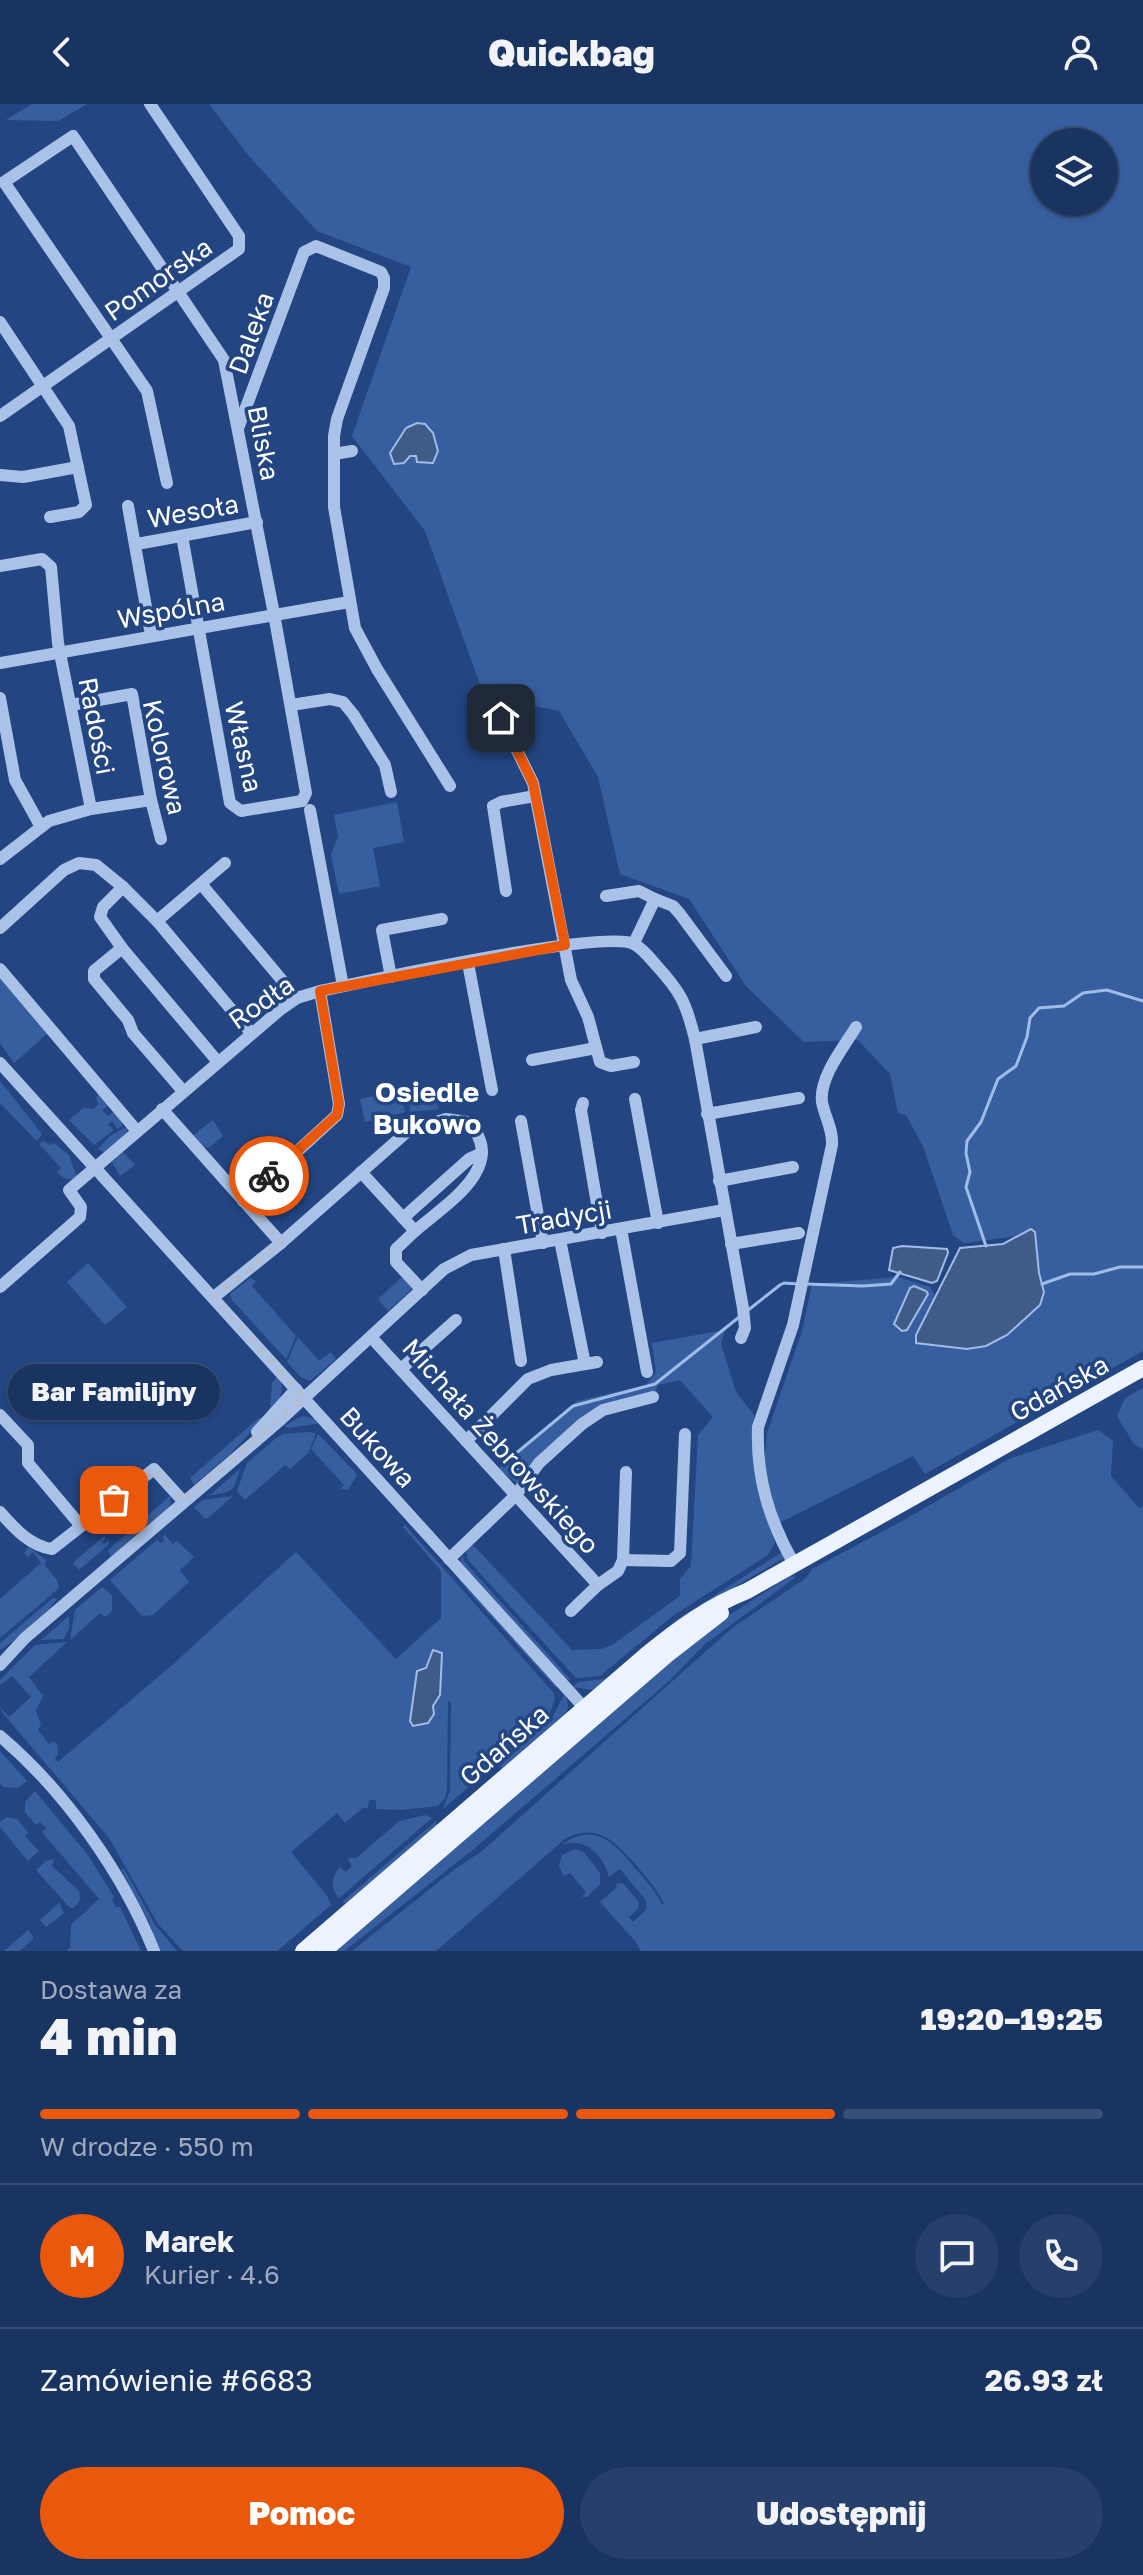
<!DOCTYPE html>
<html lang="pl">
<head>
<meta charset="utf-8">
<style>
  body { margin:0; font-family:"Golos Text",sans-serif; background:#273f6b; color:#f1f3f6; height:100vh; display:flex; flex-direction:column; font-size:30px; white-space:nowrap }
  * { box-sizing:border-box; margin:0 }
  p { font-size:26px; color:#9faabe }
  .icon { flex:none; width:44px; height:44px; fill:none; stroke:currentColor; stroke-width:2; stroke-linecap:round; stroke-linejoin:round }
  .map { position:relative; height:1847px; overflow:hidden }
  .drawer { display:flex; flex-direction:column; background:#1a3462; flex:1 }
  .drawer>* { flex:none }
  .controls { position:absolute; left:1030px; top:24px; display:grid; gap:16px }
  .controls a { display:grid; place-items:center; width:88px; height:88px; border-radius:50%; background:#1a3462; box-shadow:0 2px 6px #0004,0 0 0 2px #384f77; font-size:40px }
  .pin { position:absolute; display:grid; place-items:center; width:68px; height:68px; color:#fff; margin:-34px; border-radius:16px; box-shadow:0 4px 12px #0006 }
  .courier { position:absolute; display:grid; place-items:center; width:80px; height:80px; margin:-40px; border:6px solid #ea580c; border-radius:50%; background:#fff; color:#222; box-shadow:0 2px 10px #0007 }
  .bubble { position:absolute; height:56px; border-radius:28px; background:#1a3462; box-shadow:0 2px 6px #0004,0 0 0 2px #384f77; font-size:26px; font-weight:800; line-height:56px; text-align:center }
  .head em { font-style:normal; font-weight:800 }
  .head div { display:flex; flex-direction:column-reverse }
  .head { display:flex; align-items:center; justify-content:space-between; height:136px; padding:0 40px }
  h1 { font-size:52px; font-weight:800; line-height:60px }
  .bar { display:grid; grid-template-columns:repeat(4,1fr); gap:12px 8px; align-content:center; height:96px; padding:0 40px }
  .bar i { height:10px; border-radius:6px; background:#384f77 }
  .bar .on { background:#ea580c }
  .bar p { grid-column:span 4 }
  .line { display:flex; align-items:center; gap:20px; padding:0 40px; border-top:2px solid #384f77 }
  .line div { flex:1 }
  .round { display:grid; place-items:center; flex:none; width:84px; height:84px; border-radius:42px; background:#273f6b }
  .action { display:flex; gap:16px; margin-top:auto; padding:16px 40px }
  .action a { flex:1; height:92px; border-radius:48px; background:#ea580c; color:#fff; font-size:32px; font-weight:800; line-height:92px; text-align:center }
  .action a+a { background:#273f6b; color:#f1f3f6 }
  header { display:flex; justify-content:space-between; align-items:center; height:104px; padding:0 40px; background:#1a3462; font-size:36px; font-weight:800 }
  .map>svg:first-child { display:block }
  .green { fill:#375fa0; fill-rule:evenodd }
  .water { fill:#415b88; stroke:#9fbce9; stroke-width:2 }
  .lines { fill:none; stroke-linecap:round; stroke-linejoin:round }
  .stream { stroke:#9fbce9; stroke-width:3 }
  .minor { stroke:#abc2e8; stroke-width:12 }
  .major { stroke:#edf3fe; stroke-width:16 }
  .done { stroke:#b2bed4; stroke-width:8; stroke-dasharray:0 14.4 }
  .route { stroke:#ea580c; stroke-width:10 }
  .labels { text-anchor:middle; dominant-baseline:central; stroke-width:7; stroke-linejoin:round; paint-order:stroke }
  .street-label { font-size:26px; fill:#fff; stroke:#234683 }
  .neighbourhood-label { font-size:28px; font-weight:bold; fill:#fff; stroke:#234683 }
</style>
</head>
<body>
<header><svg class="icon" aria-label="back" viewBox="0 0 24 24"><path d="M15 5l-7 7 7 7"/></svg>Quickbag<svg class="icon" aria-label="person" viewBox="0 0 24 24"><circle cx="12" cy="8" r="4"/><path d="M4 21q1-7 8-7t8 7"/></svg></header>
<div class="map">
<svg width="1143" height="1847" viewBox="0 0 1143 1847">
  <rect width="100%" height="100%" fill="#234683"/>
  <g class="green">
    <polygon points="32,0 87,0 58,17 6,16"/>
    <path d="M209 0H1143V1247L925 1370 913 1352 779 1419 763 1376 767 1329 802 1227 812 1180 898 1173 930 1183 935 1192 919 1235 1023 1131 964 1139 953 1131 923 1042 906 1011 898 1009 890 970 858 936 804 938 746 882 689 795 620 770 598 673 559 607 484 592 425 427 352 332 411 163 317 127 249 52ZM1044 38H1104V98H1044Z"/>
    <polygon points="397,698 404,738 373,744 380,782 339,790 331,751 338,732 334,711"/>
    <polygon points="0,873 48,929 14,959 0,939"/>
    <polygon points="0,977 42,1030 37,1037 0,999"/>
    <polygon points="416,981 430,982 439,1005 410,1008 409,989"/>
    <polygon points="399,986 405,1008 365,1018 360,995"/>
    <polygon points="100,989 110,1000 102,1006 108,1012 115,1007 123,1016 122,1022 117,1025 112,1017 108,1021 114,1026 94,1041 69,1016 83,1004 94,1005 98,1000 96,993"/>
    <polygon points="213,1016 223,1032 210,1043 201,1044 191,1033"/>
    <polygon points="128,1022 127,1030 105,1049 98,1045 110,1032"/>
    <path d="M44 1037 49 1041 54 1039 69 1051 77 1073C67 1078 65 1075 57 1068L61 1064 39 1040Z"/>
    <polygon points="123,1048 135,1061 120,1072 112,1058"/>
    <polygon points="88,1159 127,1203 105,1221 67,1178"/>
    <polygon points="402,1173 413,1184 388,1207 378,1195"/>
    <polygon points="250,1174 256,1177 252,1182 296,1232 286,1255 232,1196 230,1190"/>
    <polygon points="725,1226 721,1240 736,1288 754,1311 753,1335 761,1394 775,1438 768,1451 674,1511 600,1572 576,1574 468,1456 466,1447 473,1441 572,1546 601,1545 612,1541 680,1492 680,1475 691,1462 698,1331 713,1313 680,1276 658,1281 655,1288 603,1300 573,1319 517,1379 498,1365 577,1297 646,1281 656,1268 652,1239"/>
    <polygon points="298,1233 319,1257 331,1248 336,1255 310,1277 301,1273 287,1258"/>
    <path d="M278 1272C286 1287 280 1296 270 1307L272 1278Z"/>
    <polygon points="1143,1284 1143,1345 1134,1340 1117,1312 1125,1294"/>
    <polygon points="302,1312 316,1315 321,1319 289,1324 284,1322"/>
    <polygon points="259,1314 264,1314 229,1351 194,1381 190,1374"/>
    <path d="M1098 1326 1113 1337 1111 1372 1139 1404 1143 1402V1847H641L635 1837 600 1798 617 1783 616 1780 623 1779 639 1798 638 1805 629 1813 633 1818 647 1805 645 1795 620 1765 609 1773C604 1752 585 1732 562 1741 595 1716 615 1740 636 1765 646 1777 656 1787 662 1801L664 1800C657 1785 647 1774 637 1762 617 1739 598 1718 566 1734L436 1847H352L455 1765 481 1748 732 1524 806 1474 812 1465 904 1416 1011 1354Z"/>
    <polygon points="308,1328 316,1329 308,1349 290,1365 285,1361 245,1396 237,1387 247,1359 275,1335 283,1330"/>
    <polygon points="318,1330 356,1369 356,1373 348,1386 340,1385 344,1381 311,1345"/>
    <path d="M240 1365C233 1388 234 1388 210 1391Z"/>
    <polygon points="171,1391 170,1402 111,1453 108,1446"/>
    <polygon points="233,1392 208,1414 204,1414 194,1403 203,1396"/>
    <path d="M405 1421 553 1588 555 1595 549 1612 443 1705 450 1686 451 1598 448 1597 447 1686 445 1694 438 1702 399 1706 376 1705V1696H369L368 1704H363L345 1719 337 1709 291 1748 327 1792 331 1801 277 1847H183L158 1820 109 1734 2 1608 0 1603 9 1613 31 1593 12 1572 0 1581V1576L35 1541 67 1538 29 1573 43 1592 36 1607 41 1621 38 1626 49 1640 54 1637 57 1640 58 1649 55 1655 58 1658 171 1562 296 1448 396 1555 441 1514V1467L403 1423ZM442 1550 438 1596 410 1617 417 1567 426 1564Z"/>
    <polygon points="165,1431 173,1440 177,1437 194,1453 180,1466 189,1478 153,1511 142,1512 110,1476 157,1436 161,1439 165,1436 162,1432"/>
    <polygon points="104,1432 106,1434 102,1438 104,1440 109,1436 109,1440 79,1466 73,1459"/>
    <polygon points="29,1443 46,1456 45,1462 57,1476 59,1484 0,1534 0,1495 41,1459 33,1448 28,1453 24,1449"/>
    <polygon points="782,1448 784,1454 717,1493 593,1586 572,1583 578,1578 605,1575 678,1515"/>
    <polygon points="461,1449 465,1458 570,1575 567,1577 461,1461"/>
    <polygon points="449,1462 559,1583 555,1583 468,1487"/>
    <polygon points="791,1472 796,1473 704,1541 669,1577 475,1744 352,1841 344,1847 336,1847 348,1833 704,1527"/>
    <polygon points="102,1483 112,1491 112,1507 106,1513 100,1509 70,1536 75,1506"/>
    <path d="M53 1494 57 1495C41 1516 22 1532 0 1546V1539Z"/>
    <polygon points="69,1512 69,1524 64,1535 41,1536"/>
    <polygon points="565,1589 568,1601 566,1614 529,1646 502,1664 499,1661 551,1616"/>
    <polygon points="0,1647 27,1677 18,1684 3,1683 0,1679"/>
    <polygon points="35,1687 88,1751 114,1793 112,1796 116,1803 120,1803 141,1847 66,1847 70,1844 71,1821 99,1795 42,1728 46,1724 40,1718 36,1721 25,1708 25,1698"/>
    <path d="M425 1711 432 1714 339 1794C330 1783 331 1774 340 1763L346 1768 352 1762 348 1756 352 1753 355 1755 400 1717Z"/>
    <polygon points="7,1713 17,1715 28,1728 25,1732 39,1747 28,1757 0,1723 0,1718"/>
    <polygon points="436,1717 437,1722 347,1800 342,1798"/>
    <polygon points="575,1745 584,1748 600,1769 600,1780 587,1793 582,1793 586,1788 570,1769 564,1772 559,1762 562,1751"/>
    <polygon points="55,1755 51,1761 79,1787 80,1796 74,1804 70,1804 36,1766 46,1757"/>
    <polygon points="121,1765 124,1765 155,1821 177,1847 159,1847 149,1817"/>
    <polygon points="59,1799 64,1809 46,1823 40,1816"/>
    <polygon points="28,1826 34,1834 20,1847 4,1847"/>
  </g>
  <g class="water">
    <polygon points="417,319 425,320 433,329 438,347 433,359 417,358 416,352 410,352 404,359 394,360 390,349 406,324"/>
    <polygon points="1031,1125 1035,1128 1039,1169 1044,1188 1040,1201 1007,1231 986,1242 967,1245 916,1239 916,1231 960,1144 1003,1140"/>
    <polygon points="902,1142 947,1145 948,1149 937,1177 932,1179 889,1166 893,1144"/>
    <polygon points="914,1182 926,1187 928,1190 907,1226 902,1227 894,1220 910,1184"/>
    <polygon points="433,1546 442,1549 440,1591 433,1602 434,1610 428,1619 413,1622 410,1617 417,1567 426,1564"/>
  </g>
  <g class="lines">
    <g class="stream">
      <polyline points="986,1142 966,1083 970,1068 966,1049 967,1037 981,1018 998,975 1016,962 1027,933 1030,914 1039,904 1064,902 1083,889 1107,886 1143,897"/>
      <polyline points="806,1180 863,1182 891,1180 900,1168"/>
      <polyline points="1042,1180 1070,1170 1094,1170 1120,1163 1143,1163"/>
      <polyline points="747,1207 780,1181 784,1179 798,1180"/>
      <polyline points="518,1367 514,1359 514,1351 573,1302 655,1280 738,1214"/>
    </g>
    <g class="minor">
      <polyline points="0,218 69,322 86,401 79,408 50,413"/>
      <polyline points="0,312 239,145 239,132 150,0"/>
      <polyline points="239,322 304,148 316,142 381,168 384,174 384,184 337,315 334,332 334,403 355,524 377,565 450,682"/>
      <polyline points="334,350 352,347"/>
      <polyline points="0,371 23,373 78,363"/>
      <polyline points="167,379 147,287 4,78 73,32 224,256 274,510 306,689 302,697 241,707 230,699 182,432"/>
      <polyline points="128,402 151,531"/>
      <polyline points="137,440 257,418"/>
      <polyline points="0,462 42,455 51,463 58,539 91,705"/>
      <polyline points="0,559 349,498"/>
      <polyline points="0,594 15,676 41,723"/>
      <polyline points="71,601 132,590 151,696 161,735"/>
      <polyline points="291,601 330,595 343,598 353,610 385,661 391,688"/>
      <polyline points="501,614 533,679 571,876 588,913 600,958 611,962 634,958"/>
      <polyline points="310,706 343,882"/>
      <polyline points="0,755 49,717 91,705 151,696"/>
      <polyline points="202,781 297,894"/>
      <polyline points="123,783 103,803 100,813 122,844 218,958"/>
      <polyline points="506,787 493,702 501,698 535,692"/>
      <polyline points="606,792 639,787 655,795 634,839"/>
      <polyline points="655,795 673,802 680,810 726,872"/>
      <polyline points="157,817 225,759"/>
      <polyline points="0,824 64,766 79,759 96,761 123,783 157,817 251,929"/>
      <polyline points="122,844 94,867 94,875 128,916 133,929 183,987"/>
      <polyline points="468,859 492,986"/>
      <polyline points="0,865 137,1027"/>
      <polyline points="391,873 382,826 442,815"/>
      <polyline points="695,935 756,923"/>
      <polyline points="532,956 596,944"/>
      <polyline points="0,959 589,1609"/>
      <polyline points="635,995 658,1119"/>
      <polyline points="583,999 581,1006 602,1129"/>
      <polyline points="162,1005 281,1139"/>
      <polyline points="707,1010 799,994"/>
      <polyline points="521,1017 543,1139"/>
      <polyline points="361,1068 415,1127 396,1145 396,1158 422,1186"/>
      <polyline points="719,1077 793,1063"/>
      <polyline points="243,1097 337,1011 339,1000 320,887"/>
      <polyline points="403,1114 469,1055 482,1049"/>
      <polyline points="621,1125 647,1268"/>
      <polyline points="560,1136 585,1260"/>
      <polyline points="731,1140 799,1129"/>
      <polyline points="504,1145 521,1257"/>
      <path d="M0 1183 80 1113 81 1103 69 1086 281 905 297 894 320 887C367 877 603 825 634 840 642 844 650 854 656 861 681 888 686 899 695 935L743 1204 745 1224 741 1234"/>
      <path d="M214 1193 281 1139 409 1026 446 1015 468 1018C510 1062 446 1100 415 1127"/>
      <polyline points="371,1233 598,1481 618,1467 623,1456 626,1368"/>
      <polyline points="401,1265 456,1216"/>
      <polyline points="0,1311 28,1341 28,1359 81,1422"/>
      <polyline points="257,1328 296,1285"/>
      <polyline points="466,1337 528,1275 551,1266 597,1258"/>
      <path d="M0 1408C14 1424 30 1442 52 1445L154 1365 183 1397"/>
      <polyline points="449,1455 515,1392 539,1359 582,1320 603,1306 653,1293"/>
      <polyline points="623,1456 671,1457 680,1449 685,1330"/>
      <path d="M794 1460C769 1416 756 1373 758 1323L793 1221 832 1041C833 1025 825 1014 822 998 819 973 844 943 856 923"/>
      <polyline points="571,1507 598,1481"/>
      <polyline points="0,1561 25,1534 278,1318 444,1165 471,1151 724,1106"/>
      <path d="M0 1632C64 1686 123 1769 154 1847"/>
    </g>
    <g class="major">
      <path d="M303 1847 647 1550C678 1525 709 1502 747 1487L1143 1264"/>
      <polyline points="324,1847 667,1551 721,1509"/>
    </g>
  </g>
  <g class="lines">
    <polyline class="done" points="114,1396 154,1365 183,1397 304,1294 214,1193 281,1139 243,1097 269,1072"/>
    <polyline class="route" points="269,1072 337,1011 339,1000 320,887 565,841 533,679 501,614"/>
  </g>
  <g class="labels">
    <g class="street-label">
      <text transform="translate(158 175) rotate(-35)">Pomorska</text>
      <text transform="translate(251 229) rotate(-70)">Daleka</text>
      <text transform="translate(264 339) rotate(79)">Bliska</text>
      <text transform="translate(193 407) rotate(-10)">Wesoła</text>
      <text transform="translate(171 506) rotate(-10)">Wspólna</text>
      <text transform="translate(97 622) rotate(79)">Radości</text>
      <text transform="translate(244 643) rotate(77)">Własna</text>
      <text transform="translate(165 653) rotate(77)">Kolorowa</text>
      <text transform="translate(261 898) rotate(-35)">Rodła</text>
      <text transform="translate(564 1113) rotate(-10)">Tradycji</text>
      <text transform="translate(1059 1284) rotate(-29)">Gdańska</text>
      <text transform="translate(501 1342) rotate(48)">Michała Żebrowskiego</text>
      <text transform="translate(378 1343) rotate(48)">Bukowa</text>
      <text transform="translate(504 1641) rotate(-41)">Gdańska</text>
    </g>
    <g class="neighbourhood-label">
      <text x="427" y="987">Osiedle<tspan x="427" dy="32">Bukowo</tspan></text>
    </g>
  </g>
</svg>
<div class="controls">
<a><svg class="icon" aria-label="layers" viewBox="0 0 24 24"><path d="M12 4l9 5-9 5-9-5zM3 14l9 5 9-5"/></svg></a>
</div>
<div class="pin" style="left:114px;top:1396px;background:#ea580c"><svg class="icon" aria-label="bag" viewBox="0 0 24 24"><path d="M5 8h14l-1 12H6zM9 8a3 3 0 0 1 6 0"/></svg></div>
<div class="pin" style="left:501px;top:614px;background:#1f2937"><svg class="icon" aria-label="home" viewBox="0 0 24 24"><path d="M3 11l9-7 9 7M6 9v11h12V9"/></svg></div>
<div class="courier" style="left:269px;top:1072px"><svg class="icon" aria-label="bike" viewBox="0 0 24 24"><circle cx="6" cy="16" r="4"/><circle cx="18" cy="16" r="4"/><path d="M6 16l4-8h5l3 8M10 8l3 8H6M13 5h3"/></svg></div>
<div class="bubble" style="left:8px;top:1260px;width:212px">Bar Familijny</div>
</div>
<section class="drawer">
<div class="head"><div><h1>4 min</h1><p>Dostawa za</p></div><em>19:20–19:25</em></div>
<div class="bar"><i class="on"></i><i class="on"></i><i class="on"></i><i></i><p>W drodze · 550 m</p></div>
<div class="line" style="height:144px"><b class="round" style="background:#ea580c;color:#fff">M</b><div><b>Marek</b><p>Kurier · 4.6</p></div><a class="round"><svg class="icon" aria-label="chat" viewBox="0 0 24 24"><path d="M4 5h16v11H9l-5 4z"/></svg></a><a class="round"><svg class="icon" aria-label="phone" viewBox="0 0 24 24"><path d="M5 4h4l2 5-3 2q2 4 5 5l2-3 5 2v4C11 20 4 13 5 4z"/></svg></a></div>
<div class="line" style="height:104px"><div>Zamówienie #6683</div><b>26.93 zł</b></div>
<div class="action"><a>Pomoc</a><a>Udostępnij</a></div>
</section>
</body>
</html>
